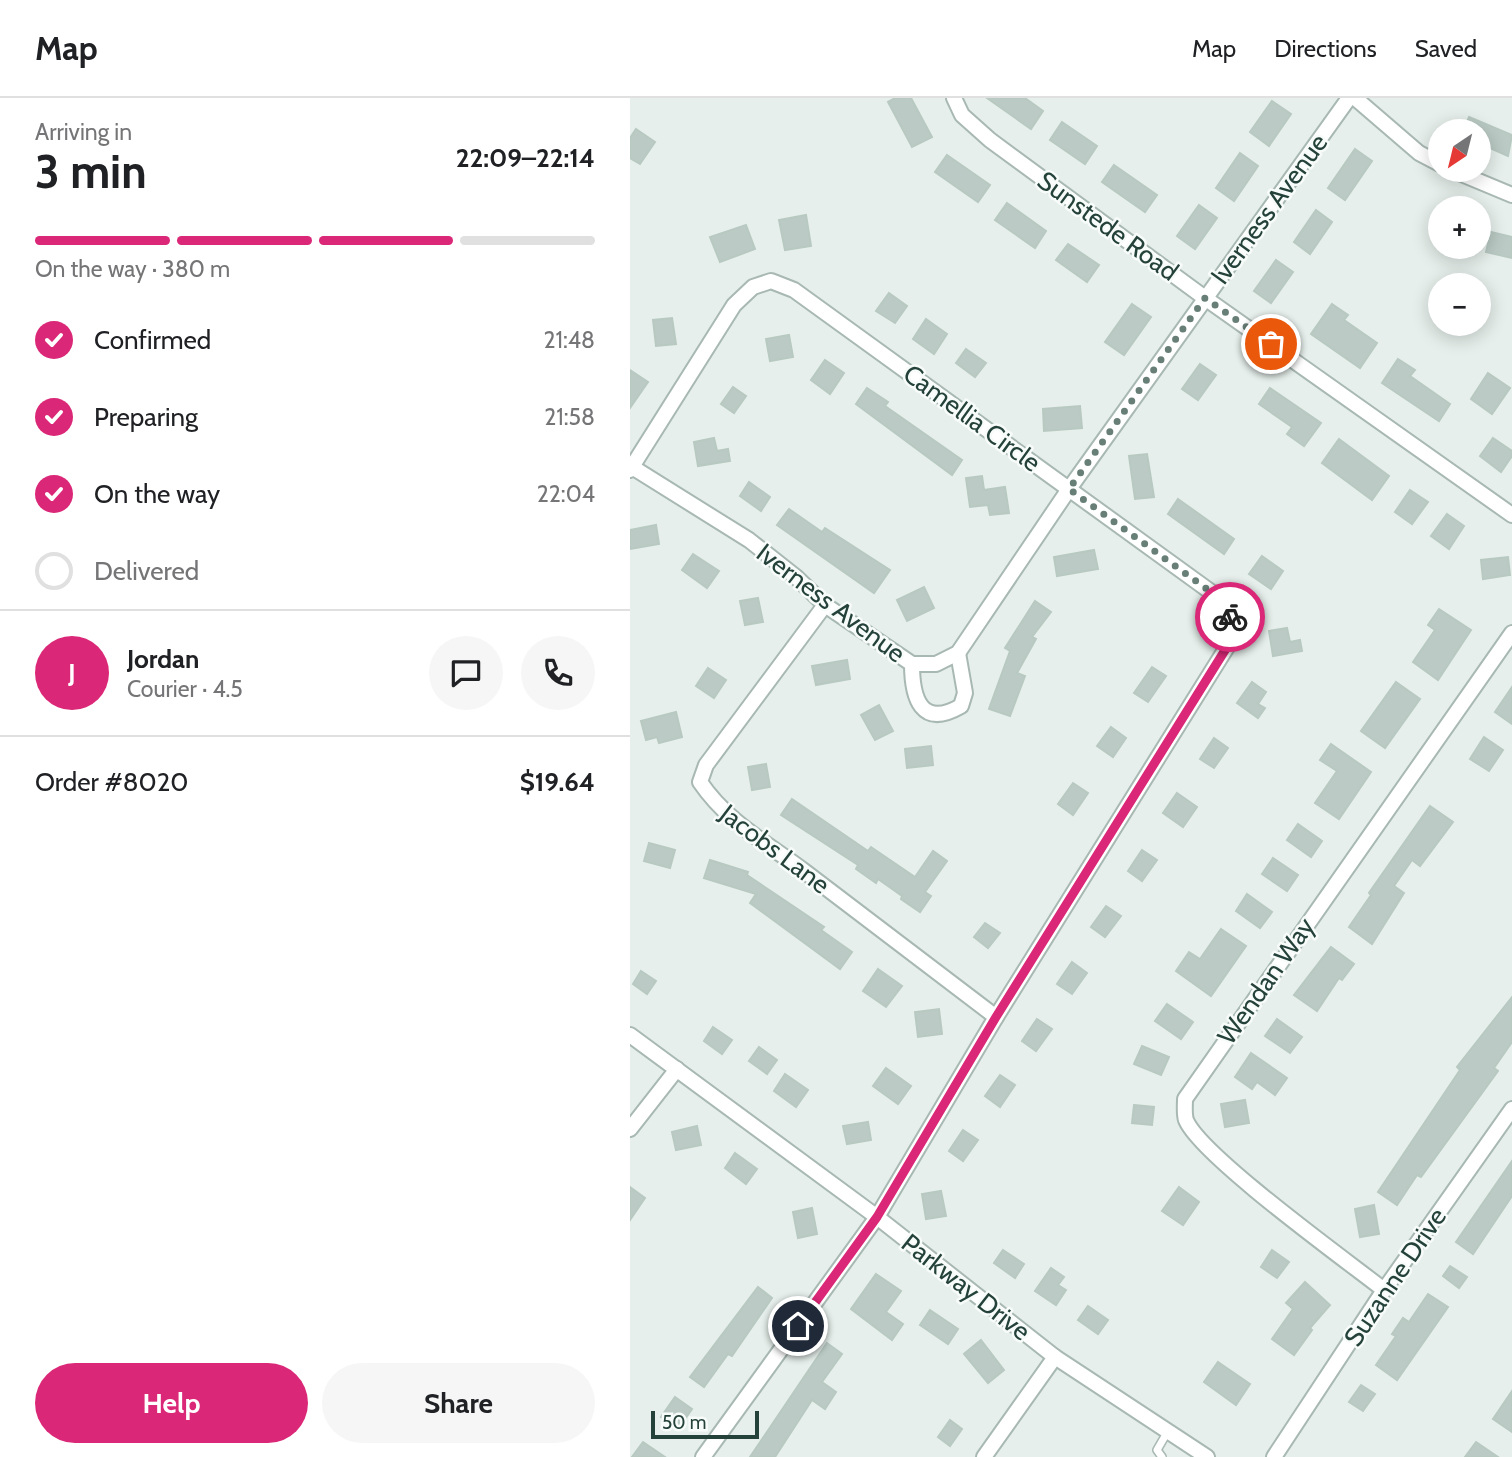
<!DOCTYPE html>
<html lang="en">
<head>
<meta charset="utf-8">
<style>
  body { margin:0; font-family:Cabin,sans-serif; background:#f6f6f6; color:#202124; height:100vh; display:flex; flex-direction:column; font-size:26px; white-space:nowrap }
  * { box-sizing:border-box; margin:0 }
  p { font-size:23px; color:#757577 }
  .icon { flex:none; width:38px; height:38px; fill:none; stroke:currentColor; stroke-width:2; stroke-linecap:round; stroke-linejoin:round }
  .map { position:relative; flex:1; overflow:hidden }
  .sheet { display:flex; flex-direction:column; background:#fff; width:630px }
  .sheet>* { flex:none }
  .needle { width:46px; rotate:215deg }
  .fabs { position:absolute; left:798px; top:21px; display:grid; gap:14px }
  .fabs a { display:grid; place-items:center; width:63px; height:63px; border-radius:50%; background:#fff; box-shadow:0 4px 18px #0003; font-size:35px }
  .scale { position:absolute; left:21px; bottom:18px; width:108px; box-sizing:border-box; padding-left:7px; border:4px solid #24423a; border-top:0; font-size:19px; line-height:24px; white-space:nowrap; color:#24423a; -webkit-text-stroke:5px #f7fbf9; paint-order:stroke }
  .pin { position:absolute; display:grid; place-items:center; width:60px; height:60px; color:#fff; margin:-30px; border:4px solid #fff; border-radius:50%; box-shadow:0 2px 7px #0007 }
  .courier { position:absolute; display:grid; place-items:center; width:70px; height:70px; margin:-35px; border:5px solid #db2777; border-radius:50%; background:#fff; color:#222; box-shadow:0 2px 9px #0007 }
  .overview em { font-style:normal; font-weight:800 }
  .overview div { display:flex; flex-direction:column-reverse }
  .overview { display:flex; align-items:center; justify-content:space-between; height:119px; padding:0 35px }
  h1 { font-size:46px; font-weight:800; line-height:52px }
  .bar { display:grid; grid-template-columns:repeat(4,1fr); gap:10px 7px; align-content:center; height:84px; padding:0 35px }
  .bar i { height:9px; border-radius:5px; background:#e0e0e0 }
  .bar .current { background:#db2777 }
  .bar p { grid-column:span 4 }
  .line { display:flex; align-items:center; gap:18px; padding:0 35px; border-top:2px solid #e0e0e0 }
  .line div { flex:1 }
  .round { display:grid; place-items:center; flex:none; width:74px; height:74px; border-radius:37px; background:#f6f6f6 }
  ol { padding:0 35px; list-style:none }
  li { display:flex; align-items:center; gap:21px; height:77px }
  li p { margin-inline-start:auto }
  li .icon { padding:7px; border-radius:50%; background:#db2777; color:#fff; stroke-width:4 }
  li:last-child { color:#757577 }
  li i { width:38px; height:38px; border:4px solid #e0e0e0; border-radius:50% }
  .button { display:flex; gap:14px; margin-top:auto; padding:14px 35px }
  .button a { flex:1; height:80px; border-radius:42px; background:#db2777; color:#fff; font-size:28px; font-weight:800; line-height:80px; text-align:center }
  .button a+a { background:#f6f6f6; color:#202124 }
  header { display:flex; align-items:center; gap:42px; box-sizing:border-box; height:98px; padding:0 35px; background:#fff; border-bottom:2px solid #e0e0e0 }
  header strong { font-size:33px }
  nav { display:flex; gap:38px; margin-inline-start:auto; font-size:24px }
  main { display:flex; flex:1; min-height:0 }
  .map>svg:first-child { display:block }
  .building { fill:#bbcac4; stroke:#b8c9c2; stroke-width:2 }
  .lines { fill:none; stroke-linecap:round; stroke-linejoin:round }
  .service-casing { stroke:#a8b8b2; stroke-width:10 }
  .minor-casing { stroke:#a8b8b2; stroke-width:18 }
  .service { stroke:#fff; stroke-width:7 }
  .minor { stroke:#fff; stroke-width:14 }
  .done { stroke:#687f78; stroke-width:7; stroke-dasharray:0 12.6 }
  .route { stroke:#db2777; stroke-width:9 }
  .labels { text-anchor:middle; dominant-baseline:central; stroke-width:5; stroke-linejoin:round; paint-order:stroke }
  .street-label { font-size:26px; fill:#24423a; stroke:#f7fbf9 }
</style>
</head>
<body>
<header>
<strong>Map</strong>
<nav><a>Map</a><a>Directions</a><a>Saved</a></nav>
</header>
<main>
<section class="sheet">
<div class="overview"><div><h1>3 min</h1><p>Arriving in</p></div><em>22:09–22:14</em></div>
<div class="bar"><i class="current"></i><i class="current"></i><i class="current"></i><i></i><p>On the way · 380 m</p></div>
<ol>
<li><svg class="icon" aria-label="check" viewBox="0 0 24 24"><path d="M5 12l5 5 9-10"/></svg>Confirmed<p>21:48</p></li>
<li><svg class="icon" aria-label="check" viewBox="0 0 24 24"><path d="M5 12l5 5 9-10"/></svg>Preparing<p>21:58</p></li>
<li><svg class="icon" aria-label="check" viewBox="0 0 24 24"><path d="M5 12l5 5 9-10"/></svg>On the way<p>22:04</p></li>
<li><i></i>Delivered</li>
</ol>
<div class="line" style="height:126px"><b class="round" style="background:#db2777;color:#fff">J</b><div><b>Jordan</b><p>Courier · 4.5</p></div><a class="round"><svg class="icon" aria-label="chat" viewBox="0 0 24 24"><path d="M4 5h16v11H9l-5 4z"/></svg></a><a class="round"><svg class="icon" aria-label="phone" viewBox="0 0 24 24"><path d="M5 4h4l2 5-3 2q2 4 5 5l2-3 5 2v4C11 20 4 13 5 4z"/></svg></a></div>
<div class="line" style="height:91px"><div>Order #8020</div><b>$19.64</b></div>
<div class="button"><a>Help</a><a>Share</a></div>
</section>
<div class="map">
<svg width="882" height="1359" viewBox="0 0 882 1359">
  <rect width="100%" height="100%" fill="#e6efeb"/>
  <g class="building">
    <polygon points="265,0 281,0 302,39 282,49 258,4"/>
    <polygon points="357,0 395,0 413,13 401,31"/>
    <polygon points="642,3 661,16 639,48 620,34"/>
    <polygon points="839,19 882,37 878,58 849,45 849,33 833,33"/>
    <polygon points="432,24 467,48 455,66 420,42"/>
    <polygon points="6,31 25,44 10,66 0,60 0,40"/>
    <polygon points="725,51 742,63 715,102 698,90"/>
    <polygon points="610,55 628,68 604,103 586,90"/>
    <polygon points="317,57 360,87 348,104 305,74"/>
    <polygon points="484,67 527,97 515,114 472,84"/>
    <polygon points="377,105 416,133 405,150 365,122"/>
    <polygon points="569,107 587,120 565,151 547,138"/>
    <polygon points="686,112 702,124 680,156 664,144"/>
    <polygon points="176,117 181,148 155,152 149,122"/>
    <polygon points="116,127 125,151 90,164 80,139"/>
    <polygon points="861,134 882,139 882,160 856,154"/>
    <polygon points="438,146 469,167 457,184 426,162"/>
    <polygon points="646,162 663,174 641,205 624,193"/>
    <polygon points="259,195 277,208 265,225 246,213"/>
    <polygon points="502,206 521,219 494,257 475,244"/>
    <polygon points="702,206 718,217 714,222 747,245 730,270 681,236"/>
    <polygon points="42,220 46,246 26,248 23,222"/>
    <polygon points="296,221 317,236 304,256 283,241"/>
    <polygon points="159,237 163,259 140,263 136,241"/>
    <polygon points="336,251 356,265 345,279 326,265"/>
    <polygon points="768,261 785,272 780,278 820,306 809,323 752,285"/>
    <polygon points="195,262 214,275 200,296 181,282"/>
    <polygon points="570,266 586,277 568,302 552,291"/>
    <polygon points="0,272 18,284 0,310"/>
    <polygon points="858,275 880,290 862,316 841,301"/>
    <polygon points="103,289 116,298 104,315 91,306"/>
    <polygon points="237,290 258,304 255,308 332,362 322,377 226,306"/>
    <polygon points="640,290 691,325 674,348 657,336 662,329 629,306"/>
    <polygon points="450,308 452,330 414,333 413,311"/>
    <polygon points="84,340 87,353 98,351 100,363 68,368 64,344"/>
    <polygon points="863,340 882,353 882,358 871,374 850,358"/>
    <polygon points="709,341 759,378 742,402 692,365"/>
    <polygon points="517,356 524,399 505,401 499,358"/>
    <polygon points="352,378 354,392 375,389 379,415 360,417 358,407 340,409 336,380"/>
    <polygon points="119,384 140,399 131,413 110,398"/>
    <polygon points="780,392 798,404 782,426 765,414"/>
    <polygon points="548,401 604,441 594,456 538,416"/>
    <polygon points="159,411 192,434 195,430 260,472 244,495 147,427"/>
    <polygon points="817,416 834,428 819,451 801,438"/>
    <polygon points="26,427 29,446 0,451 0,432"/>
    <polygon points="464,452 468,471 427,478 424,459"/>
    <polygon points="63,456 89,473 77,490 52,472"/>
    <polygon points="632,458 653,473 641,491 619,476"/>
    <polygon points="878,459 880,477 853,481 851,462"/>
    <polygon points="294,489 304,510 277,523 267,502"/>
    <polygon points="128,500 133,524 115,527 110,503"/>
    <polygon points="405,503 421,514 402,539 406,541 387,575 395,578 380,618 359,611 380,553 375,550"/>
    <polygon points="809,511 841,532 808,582 783,564 805,532 798,527"/>
    <polygon points="657,530 660,544 670,542 672,553 643,558 639,533"/>
    <polygon points="217,562 220,581 186,587 182,568"/>
    <polygon points="522,569 536,578 518,604 504,595"/>
    <polygon points="78,570 96,582 84,600 66,588"/>
    <polygon points="622,584 636,594 628,606 635,610 628,620 607,605"/>
    <polygon points="766,584 790,601 755,650 731,633"/>
    <polygon points="882,589 882,626 865,614"/>
    <polygon points="249,607 263,633 245,642 231,617"/>
    <polygon points="46,614 52,639 29,645 27,639 16,642 11,623"/>
    <polygon points="481,629 496,640 483,659 467,648"/>
    <polygon points="854,639 873,652 859,673 840,661"/>
    <polygon points="584,640 598,650 584,670 570,661"/>
    <polygon points="701,646 741,674 709,721 685,705 707,673 690,662"/>
    <polygon points="301,648 303,667 277,670 275,651"/>
    <polygon points="136,666 140,689 122,692 118,669"/>
    <polygon points="443,685 458,695 443,717 428,706"/>
    <polygon points="547,695 567,709 553,729 533,715"/>
    <polygon points="162,701 238,753 241,749 285,779 303,753 317,763 295,794 301,798 290,814 271,801 272,798 248,781 246,785 226,771 228,767 151,717"/>
    <polygon points="800,708 823,724 790,768 782,762 764,788 774,795 742,846 719,829 741,797 739,795"/>
    <polygon points="668,726 692,743 681,759 657,742"/>
    <polygon points="19,745 45,752 40,770 14,763"/>
    <polygon points="512,752 527,762 512,783 498,773"/>
    <polygon points="643,760 668,777 657,793 632,776"/>
    <polygon points="80,762 118,774 117,777 194,829 191,832 222,854 210,871 120,805 126,796 74,780"/>
    <polygon points="617,796 642,814 630,830 606,813"/>
    <polygon points="476,808 491,818 475,839 461,829"/>
    <polygon points="355,825 370,835 358,850 344,839"/>
    <polygon points="591,831 616,848 581,898 546,873 559,854 570,861"/>
    <polygon points="701,849 724,866 712,882 709,880 687,913 664,897"/>
    <polygon points="442,864 457,875 442,896 427,886"/>
    <polygon points="248,871 272,888 256,909 233,893"/>
    <polygon points="11,873 26,883 17,896 3,886"/>
    <polygon points="882,899 882,944 864,970 868,973 791,1079 787,1077 767,1107 748,1094 830,972 827,969"/>
    <polygon points="537,906 563,924 551,941 525,923"/>
    <polygon points="309,911 312,936 288,939 285,914"/>
    <polygon points="407,921 422,931 406,953 392,943"/>
    <polygon points="647,921 672,939 660,955 635,938"/>
    <polygon points="83,929 102,942 92,956 74,943"/>
    <polygon points="512,948 539,959 531,977 504,966"/>
    <polygon points="129,949 147,962 137,976 119,963"/>
    <polygon points="621,955 657,980 645,997 627,984 622,991 605,979"/>
    <polygon points="256,970 281,988 268,1006 243,988"/>
    <polygon points="155,976 178,992 166,1009 144,993"/>
    <polygon points="370,977 385,987 370,1009 355,998"/>
    <polygon points="615,1002 619,1025 595,1029 591,1006"/>
    <polygon points="504,1007 524,1009 522,1027 502,1025"/>
    <polygon points="238,1024 241,1042 217,1046 213,1028"/>
    <polygon points="67,1028 71,1047 46,1052 42,1034"/>
    <polygon points="333,1032 348,1042 333,1063 319,1053"/>
    <polygon points="105,1055 127,1071 116,1086 95,1070"/>
    <polygon points="882,1063 882,1098 843,1156 826,1144"/>
    <polygon points="0,1089 15,1100 0,1122"/>
    <polygon points="549,1089 569,1104 553,1127 532,1113"/>
    <polygon points="311,1093 316,1118 296,1121 292,1096"/>
    <polygon points="744,1107 749,1136 730,1139 725,1111"/>
    <polygon points="182,1110 187,1136 168,1140 163,1114"/>
    <polygon points="373,1152 394,1166 385,1180 364,1165"/>
    <polygon points="642,1152 659,1164 647,1180 631,1169"/>
    <polygon points="820,1168 837,1179 829,1190 813,1178"/>
    <polygon points="421,1170 434,1179 428,1187 436,1192 426,1207 405,1193"/>
    <polygon points="246,1176 271,1193 256,1214 273,1226 262,1242 221,1211"/>
    <polygon points="675,1184 700,1207 680,1230 682,1232 664,1257 642,1241 663,1211 656,1205"/>
    <polygon points="128,1189 142,1200 102,1258 98,1256 74,1289 60,1279"/>
    <polygon points="798,1196 818,1209 767,1282 746,1267 766,1238 762,1236 773,1220 779,1224"/>
    <polygon points="458,1208 478,1222 468,1236 448,1222"/>
    <polygon points="300,1212 328,1231 318,1246 290,1227"/>
    <polygon points="351,1242 374,1272 358,1285 334,1256"/>
    <polygon points="197,1245 212,1256 192,1284 206,1294 195,1311 182,1302 145,1359 120,1359"/>
    <polygon points="588,1264 620,1286 606,1307 574,1284"/>
    <polygon points="731,1287 745,1296 733,1313 719,1304"/>
    <polygon points="882,1293 882,1334 863,1321"/>
    <polygon points="45,1299 62,1311 48,1331 31,1319"/>
    <polygon points="320,1322 332,1331 320,1348 308,1339"/>
    <polygon points="13,1344 35,1359 2,1359"/>
    <polygon points="846,1344 868,1359 835,1359"/>
  </g>
  <g class="lines">
    <g class="service-casing">
      <polyline id="service" points="532,1359 527,1352 538,1333"/>
    </g>
    <g class="minor-casing">
      <g id="minor">
        <polyline points="324,0 332,17 360,42 575,200 882,417"/>
        <polyline points="725,0 789,55 810,66"/>
        <polyline points="822,72 882,97"/>
        <polyline points="2,369 119,442 166,479 195,507 282,566 306,566 328,555 439,391 719,0"/>
        <polyline points="0,372 104,207 123,189 141,183 164,192 581,494 603,524 597,549 366,919 247,1119 73,1359"/>
        <path d="M195 507 76 667 70 684C97 724 137 745 174 773 238 822 302 870 366 919"/>
        <path d="M282 566C282 600 291 631 331 608L335 595 328 555"/>
        <polyline points="0,937 247,1119 425,1259 577,1359"/>
        <polyline points="0,1031 47,971"/>
        <path d="M754 1192C717 1163 570 1057 556 1022 554 1016 555 1007 555 1001L882 535"/>
        <polyline points="354,1359 425,1259"/>
        <polyline points="644,1359 754,1192 882,1011"/>
      </g>
    </g>
    <use href="#service" class="service"/>
    <use href="#minor" class="minor"/>
  </g>
  <g class="lines">
    <polyline class="done" points="600,519 581,494 439,391 575,200 641,246"/>
    <polyline class="route" points="168,1228 247,1119 366,919 597,549 604,524 600,519"/>
  </g>
  <g class="labels">
    <g class="street-label">
      <text transform="translate(639 111) rotate(-54)">Iverness Avenue</text>
      <text transform="translate(478 128) rotate(36)">Sunstede Road</text>
      <text transform="translate(342 320) rotate(36)">Camellia Circle</text>
      <text transform="translate(201 505) rotate(37)">Iverness Avenue</text>
      <text transform="translate(145 751) rotate(37)">Jacobs Lane</text>
      <text transform="translate(636 883) rotate(-55)">Wendan Way</text>
      <text transform="translate(765 1179) rotate(-56)">Suzanne Drive</text>
      <text transform="translate(336 1189) rotate(38)">Parkway Drive</text>
    </g>
  </g>
</svg>
<div class="fabs">
<a><svg class="needle" viewBox="-14 -14 28 28"><path d="M0-13l5 13h-10z" fill="#e53935"/><path d="M0 13l5-13h-10z" fill="#757577"/></svg></a>
<a>+</a>
<a>−</a>
</div>
<div class="scale">50 m</div>
<div class="pin" style="left:641px;top:246px;background:#ea580c"><svg class="icon" aria-label="bag" viewBox="0 0 24 24"><path d="M5 8h14l-1 12H6zM9 8a3 3 0 0 1 6 0"/></svg></div>
<div class="pin" style="left:168px;top:1228px;background:#1f2937"><svg class="icon" aria-label="home" viewBox="0 0 24 24"><path d="M3 11l9-7 9 7M6 9v11h12V9"/></svg></div>
<div class="courier" style="left:600px;top:519px"><svg class="icon" aria-label="bike" viewBox="0 0 24 24"><circle cx="6" cy="16" r="4"/><circle cx="18" cy="16" r="4"/><path d="M6 16l4-8h5l3 8M10 8l3 8H6M13 5h3"/></svg></div>
</div>
</main>
</body>
</html>
